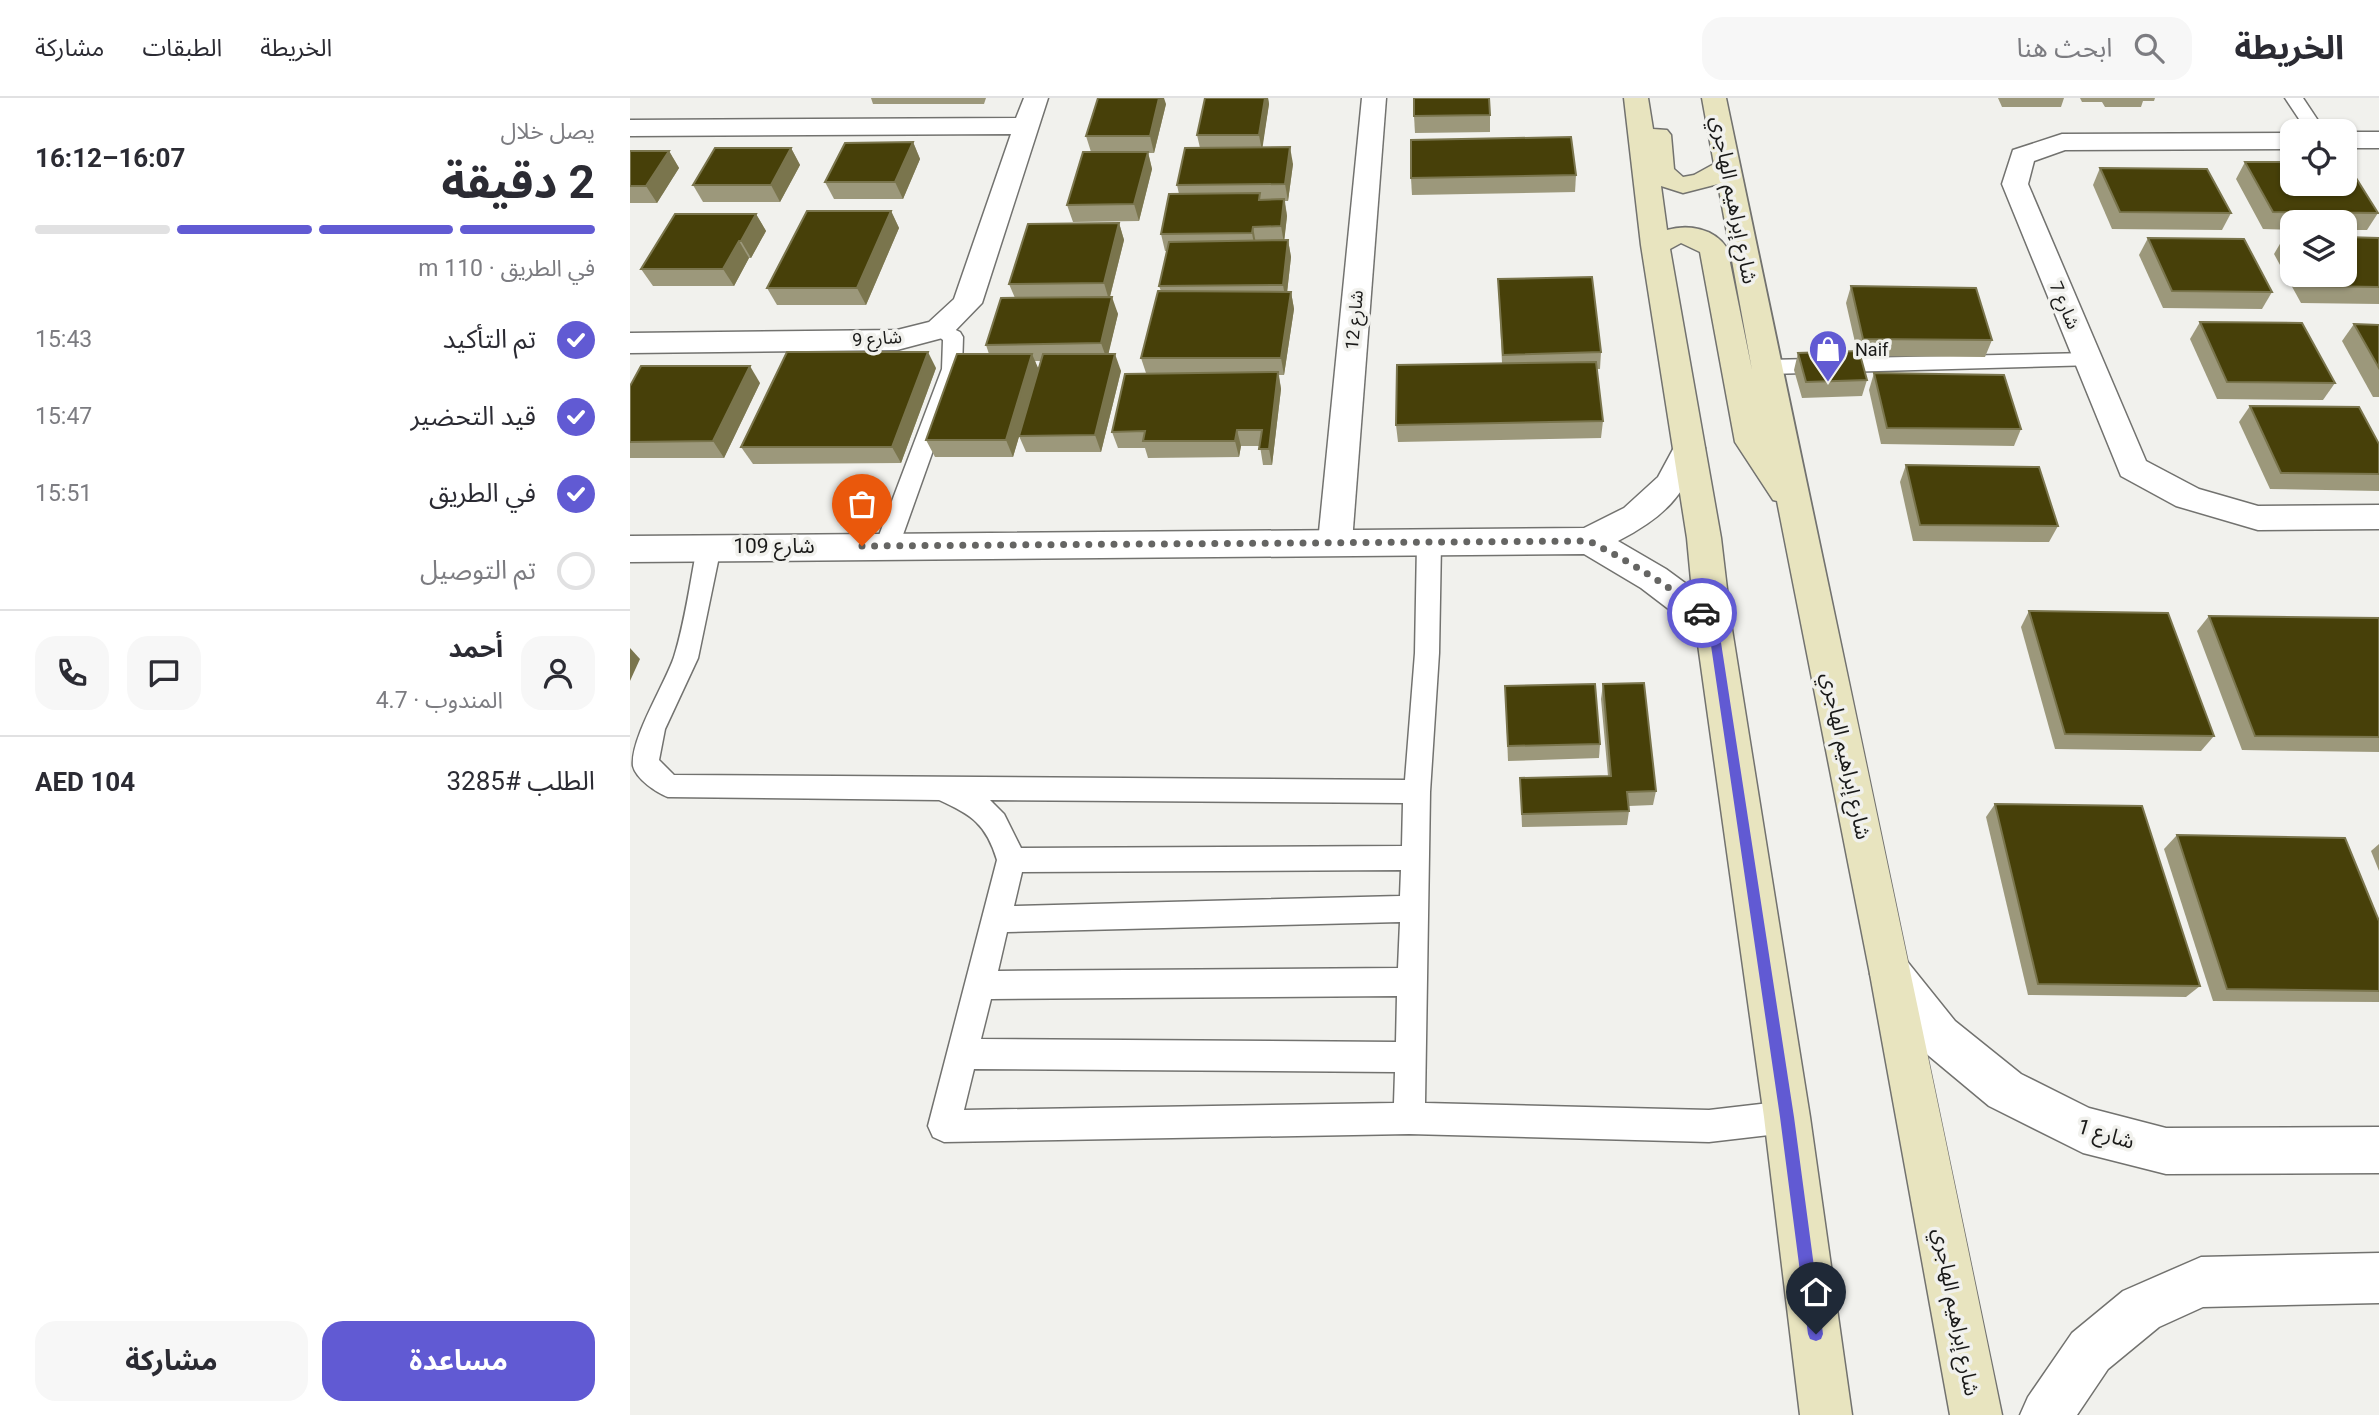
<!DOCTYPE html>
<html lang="ar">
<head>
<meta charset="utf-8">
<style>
  body { margin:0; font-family:Roboto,"Noto Sans Arabic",sans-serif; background:#f7f7f7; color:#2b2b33; direction:rtl; height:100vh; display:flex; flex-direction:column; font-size:26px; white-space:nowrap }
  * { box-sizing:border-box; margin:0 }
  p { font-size:23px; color:#7c7c81 }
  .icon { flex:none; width:38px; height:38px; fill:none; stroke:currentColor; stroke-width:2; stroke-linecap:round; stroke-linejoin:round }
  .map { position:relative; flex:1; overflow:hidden; direction:ltr }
  .details { display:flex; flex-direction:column; background:#fff; width:630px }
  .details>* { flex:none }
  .controls { position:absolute; left:1650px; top:21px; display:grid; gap:14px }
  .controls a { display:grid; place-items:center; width:77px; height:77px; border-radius:14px; background:#fff; box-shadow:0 2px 5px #0004; font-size:35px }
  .pin { position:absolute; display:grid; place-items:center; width:60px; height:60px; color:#fff; margin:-72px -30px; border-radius:50% 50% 50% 0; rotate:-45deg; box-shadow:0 0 7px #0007 }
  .pin .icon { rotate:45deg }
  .courier { position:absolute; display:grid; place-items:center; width:70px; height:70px; margin:-35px; border:5px solid #615ad3; border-radius:50%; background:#fff; color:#222; box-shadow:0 2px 9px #0007 }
  .summary em { font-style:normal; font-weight:700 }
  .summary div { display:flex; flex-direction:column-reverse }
  .summary { display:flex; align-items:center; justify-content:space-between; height:119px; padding:0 35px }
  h1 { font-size:46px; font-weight:700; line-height:52px }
  .bar { display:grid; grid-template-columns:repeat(4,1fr); gap:10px 7px; align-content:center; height:84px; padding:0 35px }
  .bar i { height:9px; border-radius:5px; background:#e1e1e2 }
  .bar .selected { background:#615ad3 }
  .bar p { grid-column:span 4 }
  .line { display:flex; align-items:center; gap:18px; padding:0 35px; border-top:2px solid #e1e1e2 }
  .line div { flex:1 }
  .round { display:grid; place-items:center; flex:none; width:74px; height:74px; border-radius:21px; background:#f7f7f7 }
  ol { padding:0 35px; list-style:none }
  li { display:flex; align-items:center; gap:21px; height:77px }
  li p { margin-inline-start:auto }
  li .icon { padding:7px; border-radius:50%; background:#615ad3; color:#fff; stroke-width:4 }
  li:last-child { color:#7c7c81 }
  li i { width:38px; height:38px; border:4px solid #e1e1e2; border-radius:50% }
  .button { display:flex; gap:14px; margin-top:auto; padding:14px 35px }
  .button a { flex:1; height:80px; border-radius:21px; background:#615ad3; color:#fff; font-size:28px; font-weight:700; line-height:80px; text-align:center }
  .button a+a { background:#f7f7f7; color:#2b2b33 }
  header { display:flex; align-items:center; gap:42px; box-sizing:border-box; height:98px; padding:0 35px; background:#fff; border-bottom:2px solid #e1e1e2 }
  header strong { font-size:33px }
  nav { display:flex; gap:38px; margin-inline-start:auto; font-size:24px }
  .search { width:490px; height:63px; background:#f7f7f7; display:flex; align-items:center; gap:18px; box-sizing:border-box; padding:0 24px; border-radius:21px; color:#7c7c81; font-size:26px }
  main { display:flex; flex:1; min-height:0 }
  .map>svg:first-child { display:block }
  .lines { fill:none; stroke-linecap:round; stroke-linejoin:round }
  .service-casing { stroke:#72726f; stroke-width:3 }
  .minor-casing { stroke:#72726f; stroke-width:3 }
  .tertiary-casing { stroke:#72726f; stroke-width:3 }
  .secondary-casing { stroke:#72726f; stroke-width:3 }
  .service { fill:#fff; fill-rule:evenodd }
  .minor { fill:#fff; fill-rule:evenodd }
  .tertiary { fill:#fff; fill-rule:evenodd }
  .secondary { fill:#e8e4bf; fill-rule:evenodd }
  .wall { fill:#9c987b; fill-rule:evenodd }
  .shaded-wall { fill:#7a754d }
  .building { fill:#474009; stroke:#7a754d; stroke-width:2 }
  .route { fill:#615ad3 }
  .done { stroke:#656563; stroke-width:7; stroke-dasharray:0 12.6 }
  .labels { text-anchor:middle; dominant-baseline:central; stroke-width:7; stroke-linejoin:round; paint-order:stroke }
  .far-street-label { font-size:18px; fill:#191918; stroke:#f1f1ed }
  .far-poi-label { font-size:18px; fill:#191918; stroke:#f1f1ed; text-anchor:start }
  .street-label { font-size:21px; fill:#191918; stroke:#f1f1ed }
</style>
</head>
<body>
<header>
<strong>الخريطة</strong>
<div class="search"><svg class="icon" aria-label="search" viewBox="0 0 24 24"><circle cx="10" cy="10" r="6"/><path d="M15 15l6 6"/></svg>ابحث هنا</div>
<nav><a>الخريطة</a><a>الطبقات</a><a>مشاركة</a></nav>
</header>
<main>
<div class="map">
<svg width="1749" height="1317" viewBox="0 0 1749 1317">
  <rect width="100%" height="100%" fill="#f1f1ed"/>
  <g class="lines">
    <g class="service-casing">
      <g id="service">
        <polygon points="1655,0 1673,0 1695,33 1677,33"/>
        <polygon points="309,224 330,234 333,239 332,271 269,448 265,454 257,457 249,454 245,448 312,271 313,242 299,231 302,226"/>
        <polygon points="1458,255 1465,257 1468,262 1465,267 1137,276 1130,274 1127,269 1130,264 1137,262"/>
        <path d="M799 436 807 439 811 445 809 555 800 694 795 1005 1079 1012 1157 1003 1168 1008 1173 1019 1168 1030 1157 1035 1079 1044 779 1036 314 1044 303 1039 298 1028 367 762C356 726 342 717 309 702L38 699C27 695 6 681 3 668 0 641 35 586 44 559 55 524 60 485 67 449L71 443 79 440 87 443 91 449 68 560 35 631 29 662 44 677 775 682 785 555 787 445 791 439ZM360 702 773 705 772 748 391 750 374 716ZM771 772 770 798 384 808 392 774ZM770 824 768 870 368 873 377 834ZM767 898 766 944 351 941 361 901ZM344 971 765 974 764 1005 334 1012Z"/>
      </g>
    </g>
    <g class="minor-casing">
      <g id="minor">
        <polygon points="394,0 418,0 352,205 320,238 267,252 0,255 0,235 267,232 299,224 324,201 381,36 0,38 0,22 386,20"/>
        <polygon points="732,0 756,0 722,444 717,453 705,457 693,453 688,444"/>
        <rect x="1715" y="34" width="34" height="16"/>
        <polygon points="1662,35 1662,51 1435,52 1404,63 1398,86 1516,363 1569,391 1628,408 1749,407 1749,431 1628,432 1546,408 1491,378 1372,86 1383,52 1432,36"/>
      </g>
    </g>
    <g class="tertiary-casing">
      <g id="tertiary">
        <path d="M1059 339 1070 342 1075 350C1051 399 1038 417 988 443L1036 471 1096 515 1101 525 1096 535 1083 539 1070 535 1011 490 954 456 0 464V438L954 430 994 410 1028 379 1048 342Z"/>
        <polygon points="1261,856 1276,862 1325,923 1391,976 1459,1010 1536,1030 1749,1029 1749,1075 1536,1076 1453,1055 1359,1008 1293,953 1246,890 1240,876 1246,862"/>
        <polygon points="1749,1155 1749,1205 1573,1209 1529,1229 1478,1271 1447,1317 1390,1317 1398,1299 1442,1235 1493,1193 1571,1159"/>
      </g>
    </g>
    <g class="secondary-casing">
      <path id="secondary" d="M994 0H1018L1023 31 1037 32 1041 37 1044 71 1053 79 1064 77 1084 66 1072 0H1096C1187 439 1283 878 1372 1317H1320L1240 876 1147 403 1143 402 1105 344 1070 154 1051 145 1040 151 1091 440 1101 525 1180 1019 1222 1317H1170L1134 1019 1065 525 1057 440 1011 147ZM1088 86 1122 272 1097 150C1084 130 1058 126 1037 132L1031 88 1053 95Z"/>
    </g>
    <use href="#service" class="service"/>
    <use href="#minor" class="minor"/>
    <use href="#tertiary" class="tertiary"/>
    <use href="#secondary" class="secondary"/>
  </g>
  <g class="wall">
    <polygon points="241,0 356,0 354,6 243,6"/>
    <polygon points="575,0 638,0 639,6 632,49 663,66 658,103 655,103 657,118 654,142 658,142 661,159 657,194 661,194 664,211 654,277 649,277 651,291 642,367 633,367 630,348 611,348 609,359 518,360 515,350 488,350 482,334 516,275 511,260 531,193 529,188 537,153 535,153 531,136 549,96 547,87 570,50 567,37"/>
    <polygon points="1368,0 1434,0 1431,9 1372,9"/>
    <polygon points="1450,0 1525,0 1524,3 1513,3 1511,9 1475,9 1472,4 1452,4"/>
    <polygon points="536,6 524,55 518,55 522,71 509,123 443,124 437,107 461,54 456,38"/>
    <polygon points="860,17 860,34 785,35 784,18"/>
    <polygon points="283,44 290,61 273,101 204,101 195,84"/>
    <polygon points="161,50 170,67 150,104 73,104 63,87"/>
    <polygon points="0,53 39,53 49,70 27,105 0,105"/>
    <polygon points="1615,64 1748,115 1737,132 1715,132 1715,124 1662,124 1662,132 1633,131 1606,81"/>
    <polygon points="1470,70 1601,115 1592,132 1482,131 1463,87"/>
    <polygon points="946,77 945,94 782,97 781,80"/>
    <polygon points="261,113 269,130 236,207 147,207 137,190"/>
    <polygon points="126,116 136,133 121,160 119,160 104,188 23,188 11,171"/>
    <path d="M489 125 494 142 480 199 488 216 478 256 491 273 471 354H396L389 338 383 359H305L296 342 359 256 356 247 385 200 379 186ZM405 263H411L408 272Z"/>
    <polygon points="1654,139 1662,139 1662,177 1715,177 1749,140 1749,206 1671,205 1644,156"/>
    <polygon points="1518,140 1642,194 1632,211 1533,210 1509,157"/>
    <polygon points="868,181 971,254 970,271 967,271 973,323 971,340 768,344 766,327 872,265"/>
    <polygon points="1221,188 1362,242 1355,259 1230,258 1237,282 1232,298 1172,300 1164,272 1168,255 1227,253 1216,205"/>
    <polygon points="1570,224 1705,285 1693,302 1587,301 1560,241"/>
    <polygon points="1724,226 1749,227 1749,299 1743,299 1712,243"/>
    <polygon points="306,270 271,365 123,366 111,349"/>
    <polygon points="1244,275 1391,331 1384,348 1251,346 1239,292"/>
    <polygon points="130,285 94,360 0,360 0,288"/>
    <polygon points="1620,308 1749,346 1749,393 1640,391 1609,324"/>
    <polygon points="1276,367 1428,428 1419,444 1283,443 1270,384"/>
    <polygon points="1399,513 1584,638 1571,653 1425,651 1391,529"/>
    <polygon points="1579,518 1749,520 1749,654 1612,652 1567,533"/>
    <polygon points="973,586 1026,693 1023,707 999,708 999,713 997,727 892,729 890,680 978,678 971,601"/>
    <polygon points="875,588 970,646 969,660 878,663"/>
    <polygon points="1365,706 1570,888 1556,899 1398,897 1356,719"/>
    <polygon points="1547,737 1749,823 1749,904 1583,903 1534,751"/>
    <polygon points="1749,746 1749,773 1741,753"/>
  </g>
  <g class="shaded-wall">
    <polygon points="529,0 534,0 536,6 524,55 520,38"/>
    <polygon points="635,0 638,0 639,6 632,53 629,37"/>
    <polygon points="283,44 290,61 273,101 265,84"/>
    <polygon points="660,49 663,66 658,103 655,86"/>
    <polygon points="161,50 170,67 150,104 141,87"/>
    <polygon points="39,53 49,70 27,105 16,88"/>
    <polygon points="518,54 522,71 509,123 504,106"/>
    <polygon points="654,101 657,118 654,145 651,128"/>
    <polygon points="261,113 269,130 236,207 227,190"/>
    <polygon points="126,116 136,133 121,160 111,143"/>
    <polygon points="489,125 494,142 479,202 474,185"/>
    <polygon points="623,129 626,146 625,152 622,135"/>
    <polygon points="658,142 661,159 656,204 653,187"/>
    <polygon points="109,143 119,160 104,188 93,171"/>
    <polygon points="661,194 664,211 654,277 651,260"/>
    <polygon points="482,199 488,216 477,262 471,245"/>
    <polygon points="298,254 306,270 271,365 262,349"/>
    <polygon points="402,256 409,272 383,359 376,342"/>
    <polygon points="485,256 491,273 471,354 465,337"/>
    <polygon points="120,268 130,285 94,360 83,343"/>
    <polygon points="648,274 651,291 642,367 639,351"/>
    <polygon points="607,332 611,348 609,359 605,343"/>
    <polygon points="0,550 10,561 0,583"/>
  </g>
  <g class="building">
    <polygon points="468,0 529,0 520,38 456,38"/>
    <polygon points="575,0 635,0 629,37 567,37"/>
    <polygon points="784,0 859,0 860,17 784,18"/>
    <polygon points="941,39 946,77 781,80 781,42"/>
    <polygon points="283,44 265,84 195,84 215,45"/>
    <polygon points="660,49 655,86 547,87 555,50"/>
    <polygon points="85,50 161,50 141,87 63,87"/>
    <polygon points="0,53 39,53 16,88 0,88"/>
    <polygon points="453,54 518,54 504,106 437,107"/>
    <polygon points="1615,64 1662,64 1662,86 1715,86 1715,64 1716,64 1748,115 1643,114"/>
    <polygon points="1470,70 1577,71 1601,115 1490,114"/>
    <polygon points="630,95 629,102 654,101 651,128 623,129 622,135 531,136 539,96"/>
    <polygon points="177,113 261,113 227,190 137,190"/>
    <polygon points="45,116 126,116 111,143 109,143 93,171 11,171"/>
    <polygon points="489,125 474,185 379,186 398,126"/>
    <polygon points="1654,139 1662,139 1662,154"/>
    <polygon points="1715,139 1749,140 1749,189 1681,188 1675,177 1715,177"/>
    <polygon points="1518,140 1614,141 1642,194 1542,193"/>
    <polygon points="658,142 653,187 529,188 539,144"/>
    <polygon points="962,179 971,254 873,257 868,181"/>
    <polygon points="1221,188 1346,190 1362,242 1233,241"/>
    <polygon points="528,193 661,194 651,260 511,260"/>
    <polygon points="482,199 471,245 356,247 371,200"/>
    <polygon points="1570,224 1672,225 1705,285 1597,284"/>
    <polygon points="1724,226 1749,227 1749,270"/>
    <polygon points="1229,253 1237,282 1176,284 1168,255"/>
    <polygon points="157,254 298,254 262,349 111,349"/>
    <polygon points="327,256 402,256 376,342 296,342"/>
    <polygon points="413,256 485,256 465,337 389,338"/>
    <polygon points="966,264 973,323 766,327 767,267"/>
    <polygon points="11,268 120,268 83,343 0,344 0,288"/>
    <polygon points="648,274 639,351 629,351 632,332 607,332 605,343 513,343 515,333 482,334 495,276"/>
    <polygon points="1244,275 1374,277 1391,331 1257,330"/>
    <polygon points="1620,308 1729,309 1749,346 1749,376 1651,375"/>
    <polygon points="1276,367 1409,369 1428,428 1290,427"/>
    <polygon points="1399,513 1538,515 1584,638 1435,636"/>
    <polygon points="1579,518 1749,520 1749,639 1625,638"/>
    <polygon points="1014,585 1026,693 997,694 999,713 892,716 890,680 981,678 973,586"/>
    <polygon points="965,586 970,646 878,648 875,588"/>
    <polygon points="1365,706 1512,708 1570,888 1408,886"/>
    <polygon points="1547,737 1715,740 1749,823 1749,893 1597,891"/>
  </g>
  <polygon class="route" points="1072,511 1088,525 1164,1019 1193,1236 1191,1241 1186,1243 1180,1241 1178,1236 1150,1019 1078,527 1066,515"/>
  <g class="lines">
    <path class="done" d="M232 448 959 443C1000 464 1037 486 1072 515"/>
  </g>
  <defs>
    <g id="shop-pin" transform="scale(2.0125)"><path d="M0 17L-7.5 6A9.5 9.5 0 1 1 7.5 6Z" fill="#615ad3" stroke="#f1f1ed"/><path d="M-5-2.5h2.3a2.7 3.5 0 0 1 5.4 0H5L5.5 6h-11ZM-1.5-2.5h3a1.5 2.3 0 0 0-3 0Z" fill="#fff"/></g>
  </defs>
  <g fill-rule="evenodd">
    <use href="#shop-pin" x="1198" y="251"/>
  </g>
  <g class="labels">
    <g class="far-street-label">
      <text transform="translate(1435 207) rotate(67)">شارع 7</text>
      <text transform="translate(724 222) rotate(-85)">شارع 12</text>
      <text transform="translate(247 240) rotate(-4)">شارع 9</text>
    </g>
    <g class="far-poi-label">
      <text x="1225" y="251">Naif</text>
    </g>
    <g class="street-label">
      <text transform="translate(1104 102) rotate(79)">شارع إبراهيم الهاجري</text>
      <text x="144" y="448">شارع 109</text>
      <text transform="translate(1216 658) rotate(78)">شارع إبراهيم الهاجري</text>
      <text transform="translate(1476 1036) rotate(17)">شارع 1</text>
      <text transform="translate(1326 1214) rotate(79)">شارع إبراهيم الهاجري</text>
    </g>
  </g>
</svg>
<div class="controls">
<a><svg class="icon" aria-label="locate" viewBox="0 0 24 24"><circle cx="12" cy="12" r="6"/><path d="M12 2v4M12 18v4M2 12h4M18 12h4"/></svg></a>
<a><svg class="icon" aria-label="layers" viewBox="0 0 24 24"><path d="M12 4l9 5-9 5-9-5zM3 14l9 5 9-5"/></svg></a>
</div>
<div class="pin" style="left:232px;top:448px;background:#ea580c"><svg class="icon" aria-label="bag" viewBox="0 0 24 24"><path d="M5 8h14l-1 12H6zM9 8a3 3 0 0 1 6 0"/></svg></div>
<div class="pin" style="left:1186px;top:1236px;background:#1f2937"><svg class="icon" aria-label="home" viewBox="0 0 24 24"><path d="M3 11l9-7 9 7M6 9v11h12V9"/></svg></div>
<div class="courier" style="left:1072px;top:515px"><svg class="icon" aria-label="car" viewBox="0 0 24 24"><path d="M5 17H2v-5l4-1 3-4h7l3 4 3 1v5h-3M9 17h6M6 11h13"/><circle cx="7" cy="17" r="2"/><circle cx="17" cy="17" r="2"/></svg></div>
</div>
<section class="details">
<div class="summary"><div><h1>2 دقيقة</h1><p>يصل خلال</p></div><em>16:07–16:12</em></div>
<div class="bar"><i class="selected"></i><i class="selected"></i><i class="selected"></i><i></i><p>في الطريق · 110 m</p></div>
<ol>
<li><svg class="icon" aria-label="check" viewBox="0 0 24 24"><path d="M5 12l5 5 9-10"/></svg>تم التأكيد<p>15:43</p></li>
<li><svg class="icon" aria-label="check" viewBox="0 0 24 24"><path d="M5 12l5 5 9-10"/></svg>قيد التحضير<p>15:47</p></li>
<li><svg class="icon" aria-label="check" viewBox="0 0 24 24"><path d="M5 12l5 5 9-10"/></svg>في الطريق<p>15:51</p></li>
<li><i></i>تم التوصيل</li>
</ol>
<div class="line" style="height:126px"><a class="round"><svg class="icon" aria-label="person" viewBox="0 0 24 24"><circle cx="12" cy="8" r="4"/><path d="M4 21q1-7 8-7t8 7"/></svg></a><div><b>أحمد</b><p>المندوب · 4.7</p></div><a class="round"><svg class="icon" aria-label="chat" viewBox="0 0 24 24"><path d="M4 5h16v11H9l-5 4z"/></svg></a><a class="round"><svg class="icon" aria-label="phone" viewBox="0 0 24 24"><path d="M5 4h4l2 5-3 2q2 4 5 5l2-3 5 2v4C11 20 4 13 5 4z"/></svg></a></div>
<div class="line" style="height:91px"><div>الطلب #3285</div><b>AED 104</b></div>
<div class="button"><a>مساعدة</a><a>مشاركة</a></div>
</section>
</main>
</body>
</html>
